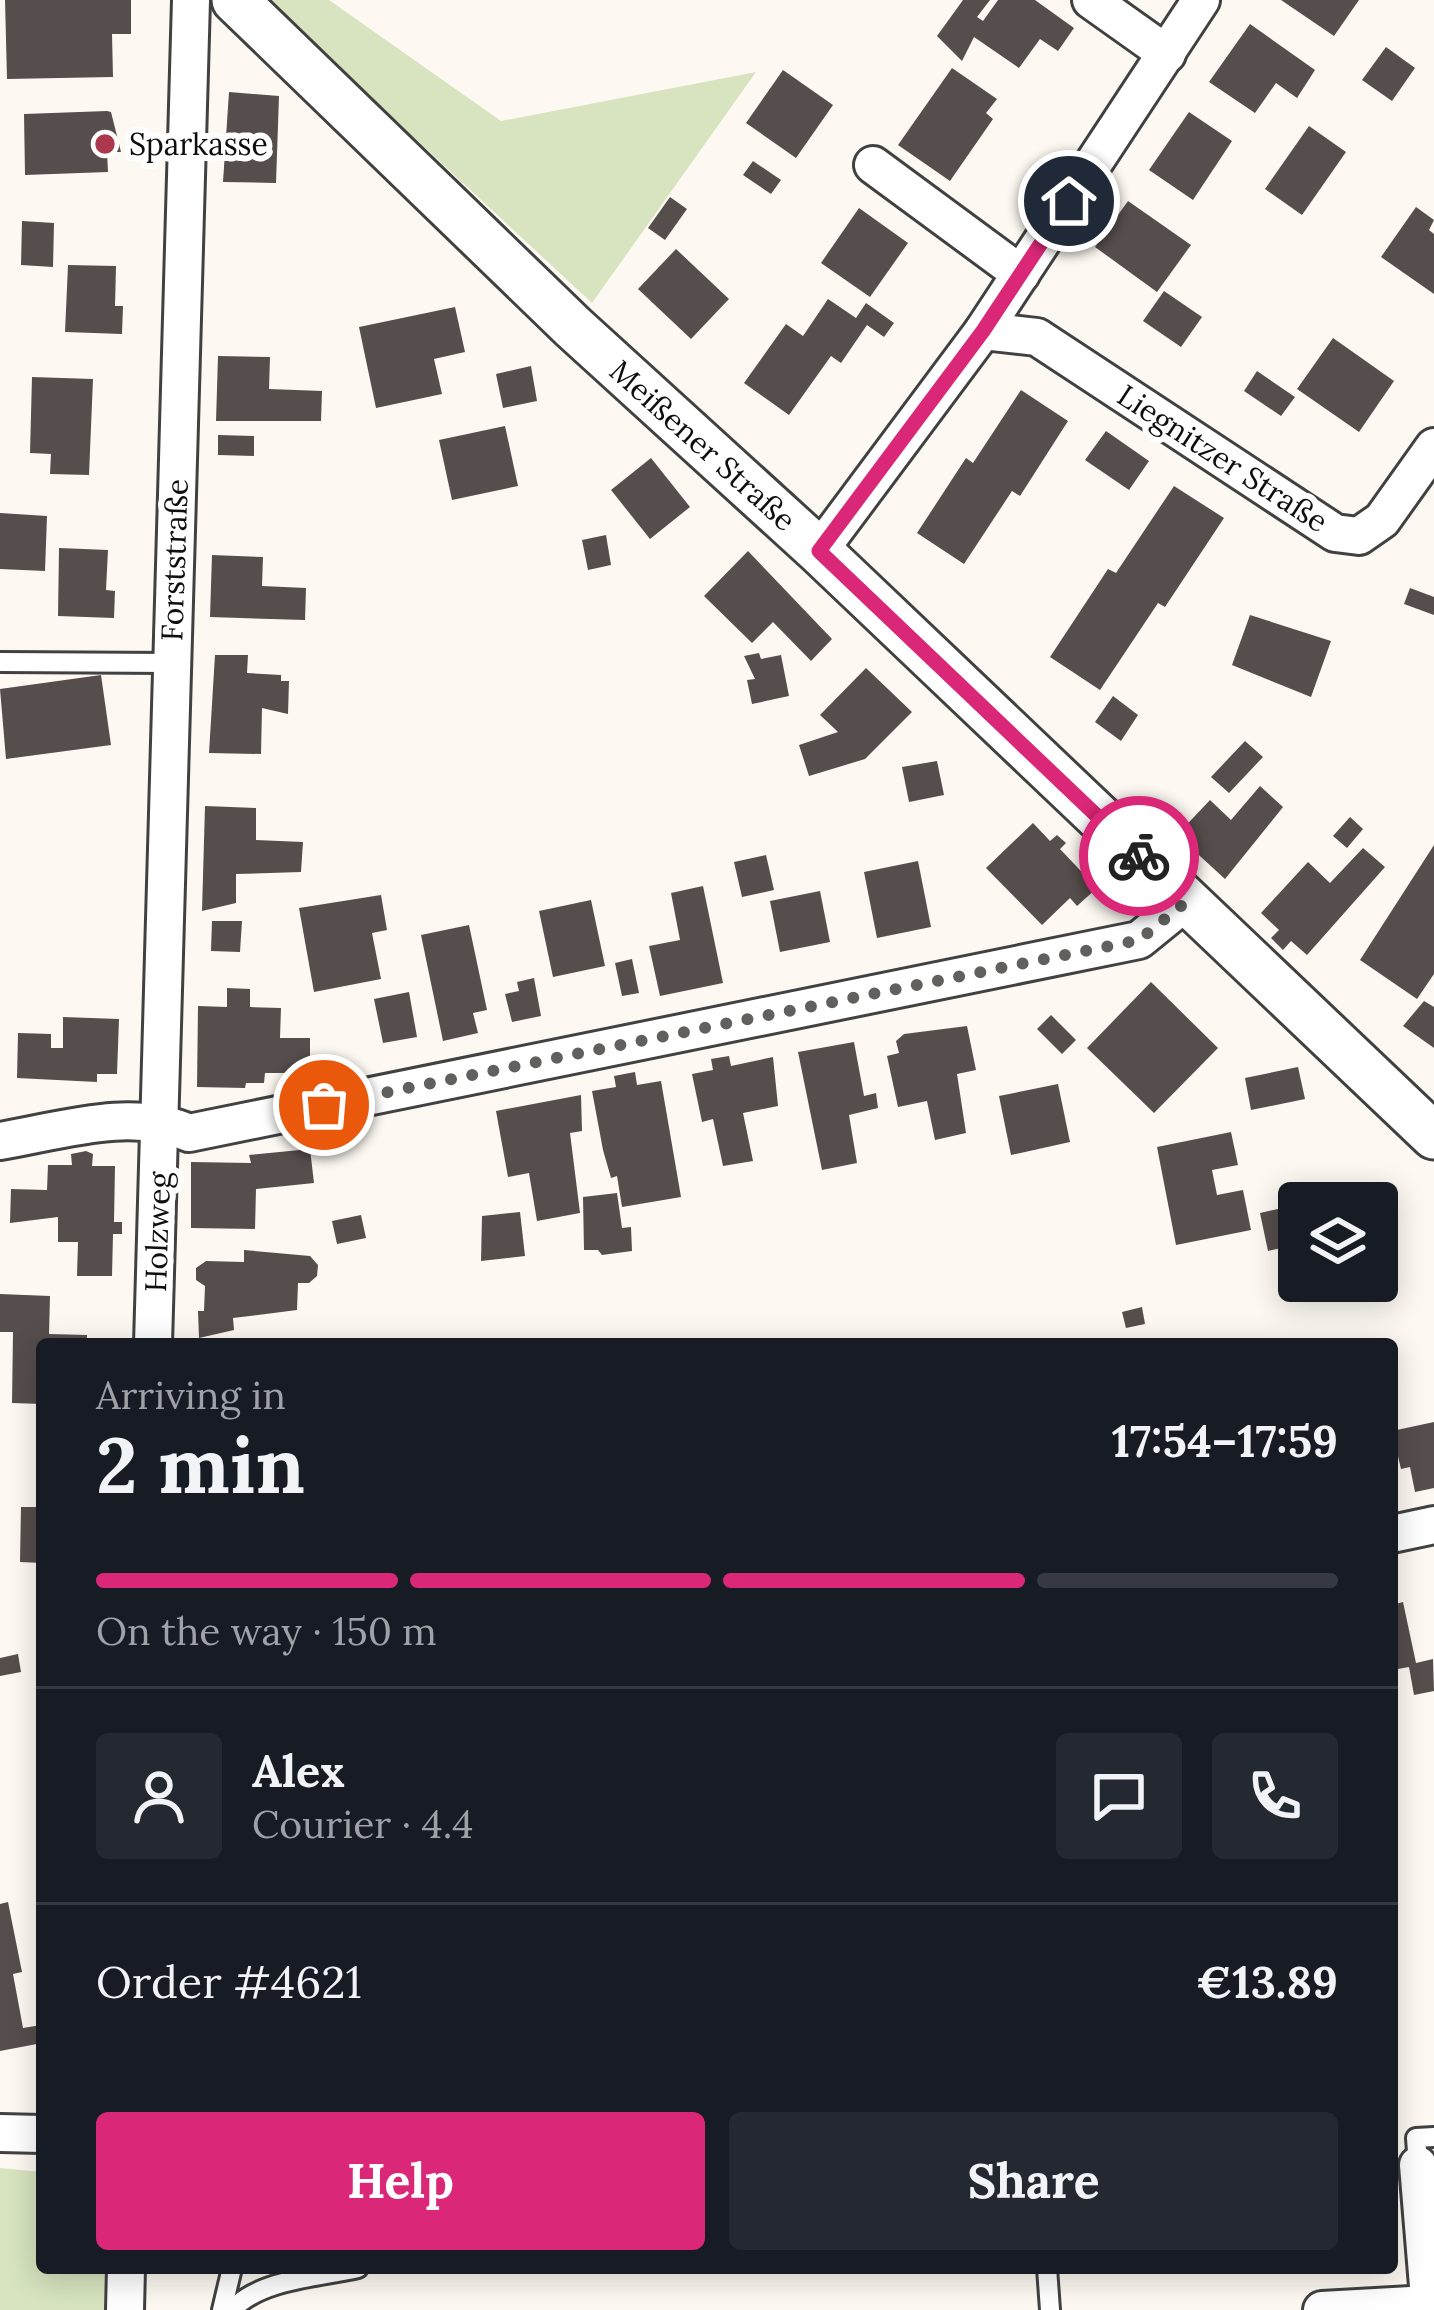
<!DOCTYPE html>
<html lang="en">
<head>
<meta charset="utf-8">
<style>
  body { margin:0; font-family:Lora,serif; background:#242831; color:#f1f3f6; height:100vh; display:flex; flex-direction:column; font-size:45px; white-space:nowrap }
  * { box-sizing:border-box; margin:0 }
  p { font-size:39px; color:#9ea1a6 }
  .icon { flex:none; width:66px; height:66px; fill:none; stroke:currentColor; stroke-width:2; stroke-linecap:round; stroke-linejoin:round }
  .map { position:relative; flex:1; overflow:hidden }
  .details { position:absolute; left:36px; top:1338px; width:1362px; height:936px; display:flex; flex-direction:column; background:#171b24; border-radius:12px; box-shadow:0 6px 30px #0003 }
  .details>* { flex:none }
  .buttons { position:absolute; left:1278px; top:1182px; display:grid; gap:24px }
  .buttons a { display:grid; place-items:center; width:120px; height:120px; border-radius:12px; background:#171b24; box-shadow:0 6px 30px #0003; font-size:60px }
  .pin { position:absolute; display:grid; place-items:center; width:102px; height:102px; color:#fff; margin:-51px; border:6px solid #fff; border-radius:50%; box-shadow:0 3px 12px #0007 }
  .courier { position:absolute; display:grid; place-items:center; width:120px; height:120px; margin:-60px; border:9px solid #db2777; border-radius:50%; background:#fff; color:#222; box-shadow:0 3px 15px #0007 }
  .head em { font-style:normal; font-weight:700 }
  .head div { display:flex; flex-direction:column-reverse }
  .head { display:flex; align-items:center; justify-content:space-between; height:204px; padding:0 60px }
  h1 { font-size:78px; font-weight:700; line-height:90px }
  .bar { display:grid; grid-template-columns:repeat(4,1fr); gap:18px 12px; align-content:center; height:144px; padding:0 60px }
  .bar i { height:15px; border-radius:9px; background:#363941 }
  .bar .current { background:#db2777 }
  .bar p { grid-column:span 4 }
  .line { display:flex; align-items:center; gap:30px; padding:0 60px; border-top:3px solid #363941 }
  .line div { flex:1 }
  .round { display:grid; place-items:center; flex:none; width:126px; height:126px; border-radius:12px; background:#242831 }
  .primary-button { display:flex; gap:24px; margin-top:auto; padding:24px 60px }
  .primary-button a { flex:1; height:138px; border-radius:12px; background:#db2777; color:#fff; font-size:48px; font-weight:700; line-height:138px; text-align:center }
  .primary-button a+a { background:#242831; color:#f1f3f6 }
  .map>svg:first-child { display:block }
  .green { fill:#d7e4bf }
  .building { fill:#564e4c }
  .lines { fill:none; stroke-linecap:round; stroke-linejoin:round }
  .service-casing { stroke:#414141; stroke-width:24 }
  .minor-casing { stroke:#414141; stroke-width:42 }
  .tertiary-casing { stroke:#414141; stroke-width:51 }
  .service { stroke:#fff; stroke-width:18 }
  .minor { stroke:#fff; stroke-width:36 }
  .tertiary { stroke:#fff; stroke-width:45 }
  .done { stroke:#62605e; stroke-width:12; stroke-dasharray:0 21.6 }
  .route { stroke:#db2777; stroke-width:15 }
  .poi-dot { fill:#ad374d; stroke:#fff; stroke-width:4.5 }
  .labels { text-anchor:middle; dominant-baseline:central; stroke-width:12; stroke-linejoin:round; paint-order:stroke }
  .poi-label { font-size:30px; fill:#0e0e0e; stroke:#fff; text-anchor:start }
  .street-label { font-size:30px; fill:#0e0e0e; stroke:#fff }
</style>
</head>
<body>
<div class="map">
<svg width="1434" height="2310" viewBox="0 0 1434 2310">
  <rect width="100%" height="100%" fill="#fdf9f2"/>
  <g class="green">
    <polygon points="266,0 329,0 501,121 756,72 592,303"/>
    <polygon points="0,2168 42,2172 42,2268 141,2268 141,2310 0,2310"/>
  </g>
  <g class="building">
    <polygon points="5,0 131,0 131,34 112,34 113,77 7,79"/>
    <polygon points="963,0 990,0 977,17 983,21 998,0 1035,0 1074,28 1058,51 1040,39 1019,68 974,37 962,61 937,36"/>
    <polygon points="1281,0 1359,0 1334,36"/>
    <polygon points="1250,24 1315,70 1297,98 1276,83 1255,113 1209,82"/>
    <polygon points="1386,47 1415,68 1392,101 1362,80"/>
    <polygon points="952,68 997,99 986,113 993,119 950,181 898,145"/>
    <polygon points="783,70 833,105 796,158 746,123"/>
    <polygon points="229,92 279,96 276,183 223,182"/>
    <polygon points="107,111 111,112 121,152 107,152 108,172 25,175 24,114"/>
    <polygon points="1189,112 1232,141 1193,200 1149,170"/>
    <polygon points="1309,126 1346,152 1302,215 1265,189"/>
    <polygon points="753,161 781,180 771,194 743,175"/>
    <polygon points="670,197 687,209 665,240 648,228"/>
    <polygon points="1128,201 1191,245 1157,292 1095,247"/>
    <polygon points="1416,207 1434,220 1429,230 1434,234 1434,294 1381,257"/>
    <polygon points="859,208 908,243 870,297 821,263"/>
    <polygon points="22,221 54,223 53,267 21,265"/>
    <polygon points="676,249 729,299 691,339 638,289"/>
    <polygon points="68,265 116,266 115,306 123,306 122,334 65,332"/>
    <polygon points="1164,291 1202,317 1181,347 1143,321"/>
    <polygon points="828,299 856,318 866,303 894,323 884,337 867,325 841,363 831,356 789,415 744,383 786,324 803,336"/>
    <polygon points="455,307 465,352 434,359 442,394 376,408 359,327"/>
    <polygon points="1333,338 1394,381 1359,432 1297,389"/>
    <polygon points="218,356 270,357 269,389 322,391 321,421 216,421"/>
    <polygon points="531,366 537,401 503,408 496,374"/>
    <polygon points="1257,371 1295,397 1281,416 1244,391"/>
    <polygon points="32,377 93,379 89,475 50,474 51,454 30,453"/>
    <polygon points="1021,390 1068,421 1020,496 1012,491 964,564 917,533 966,458 973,463"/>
    <polygon points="505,426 518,486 452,500 439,440"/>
    <polygon points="1106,431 1149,461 1129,490 1085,460"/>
    <polygon points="218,435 254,436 254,456 218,455"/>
    <polygon points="651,458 690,507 650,539 611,490"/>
    <polygon points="1174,486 1224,518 1165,607 1158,603 1100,690 1050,657 1108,569 1116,573"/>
    <polygon points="0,513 47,516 45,571 0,569"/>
    <polygon points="606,535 611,565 588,570 582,540"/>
    <polygon points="59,548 108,550 106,590 115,591 114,618 58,616"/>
    <polygon points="748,551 832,639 811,661 773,622 752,643 704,596"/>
    <polygon points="212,555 263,557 262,586 306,588 305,620 210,617"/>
    <polygon points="1410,588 1434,597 1434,615 1404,604"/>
    <polygon points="1250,615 1331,641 1311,697 1232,665"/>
    <polygon points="759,653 761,659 781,655 789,696 752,704 747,680 755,679 744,656"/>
    <polygon points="215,655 248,655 247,673 281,675 281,681 289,681 288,714 262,708 261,754 209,753"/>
    <polygon points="866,668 912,712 865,759 809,776 799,745 838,732 820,715"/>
    <polygon points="101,675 111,745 6,759 0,689"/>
    <polygon points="1113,696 1138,715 1121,741 1095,722"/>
    <polygon points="1245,741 1263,757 1229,793 1211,777"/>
    <polygon points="937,761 944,795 909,802 902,767"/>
    <polygon points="1260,786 1283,807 1225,879 1177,835 1210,800 1231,820"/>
    <polygon points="205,806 256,808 256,840 303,842 301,872 236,874 236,903 202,911"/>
    <polygon points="1350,817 1363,829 1347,848 1333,836"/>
    <polygon points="1033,823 1050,841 1057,835 1066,843 1060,849 1097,888 1077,906 1070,898 1042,925 986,868"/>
    <polygon points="1434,845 1434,974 1417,999 1360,960"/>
    <polygon points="1363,848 1385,867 1307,955 1291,941 1283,950 1271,938 1279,930 1261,913 1308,862 1330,883"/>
    <polygon points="766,855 774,890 742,897 734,862"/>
    <polygon points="918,861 931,927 877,938 864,872"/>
    <polygon points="703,886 723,983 660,996 649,946 680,940 671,893"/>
    <polygon points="820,891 830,942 780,952 770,901"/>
    <polygon points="381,895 387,930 372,933 381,979 314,992 299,908"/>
    <polygon points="591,900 605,966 553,977 539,911"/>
    <polygon points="212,921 242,921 240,952 211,951"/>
    <polygon points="469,925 487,1010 473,1013 478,1033 443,1041 421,935"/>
    <polygon points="632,959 639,993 622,996 615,963"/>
    <polygon points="534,978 541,1016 512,1022 505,994 519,991 517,982"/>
    <polygon points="1151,982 1218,1048 1154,1113 1087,1048"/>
    <polygon points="227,988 250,989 250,1007 281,1008 280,1038 310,1038 310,1073 265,1073 264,1083 246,1083 245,1088 197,1087 198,1006 227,1007"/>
    <polygon points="409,992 417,1037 383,1043 374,999"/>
    <polygon points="1424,1001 1434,1007 1434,1048 1403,1026"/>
    <polygon points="1051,1015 1076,1040 1062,1054 1037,1029"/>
    <polygon points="63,1017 119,1019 117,1074 97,1074 97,1082 17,1078 18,1033 51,1034 51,1048 63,1048"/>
    <polygon points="967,1026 976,1070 957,1074 966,1133 935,1140 927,1101 898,1107 887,1056 899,1053 896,1041 904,1034"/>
    <polygon points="854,1042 864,1096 876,1093 878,1108 849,1115 857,1163 822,1170 798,1052"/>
    <polygon points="729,1056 731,1066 773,1057 778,1106 743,1113 753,1161 723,1166 713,1119 702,1122 692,1074 713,1070 711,1059"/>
    <polygon points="1298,1067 1305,1099 1251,1110 1245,1078"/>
    <polygon points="635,1072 637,1085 661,1081 681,1197 622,1207 617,1176 611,1178 603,1150 592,1091 616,1087 614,1076"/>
    <polygon points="1058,1084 1070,1142 1011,1155 999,1096"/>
    <polygon points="581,1095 582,1131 570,1133 580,1213 537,1221 529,1173 508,1177 496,1111"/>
    <polygon points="1231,1132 1238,1165 1212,1170 1217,1195 1243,1190 1251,1230 1176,1245 1157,1147"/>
    <polygon points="310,1149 314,1183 256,1189 255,1229 191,1228 191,1162 251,1163 249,1155"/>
    <polygon points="86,1151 93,1154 92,1166 115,1166 114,1222 122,1222 122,1234 113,1234 112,1276 77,1276 78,1242 58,1242 58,1217 10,1223 11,1189 47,1190 48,1165 72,1165 71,1154"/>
    <polygon points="617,1193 622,1228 631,1227 632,1251 602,1255 598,1250 584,1250 583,1197"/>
    <polygon points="1295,1205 1299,1244 1268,1251 1260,1213"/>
    <polygon points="520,1212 525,1256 481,1261 482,1216"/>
    <polygon points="361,1215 366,1238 337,1244 332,1221"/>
    <polygon points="244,1250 310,1256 318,1265 317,1276 309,1283 298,1283 297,1310 233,1318 234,1330 199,1338 198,1311 204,1311 205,1286 196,1280 196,1268 206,1261 244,1262"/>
    <polygon points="0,1294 50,1296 49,1334 87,1335 87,1344 42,1344 42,1404 12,1403 13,1332 0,1332"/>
    <polygon points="1142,1307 1145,1324 1126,1328 1122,1312"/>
    <polygon points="1434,1422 1434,1488 1415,1492 1410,1467 1401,1469 1392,1431"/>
    <polygon points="21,1507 42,1507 42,1563 20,1562"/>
    <polygon points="1403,1602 1416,1663 1433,1659 1434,1691 1414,1695 1409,1667 1392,1670 1392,1605"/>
    <polygon points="18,1654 21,1672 0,1676 0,1658"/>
    <polygon points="8,1902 22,1972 13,1974 23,2028 41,2025 42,2043 0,2051 0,1904"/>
  </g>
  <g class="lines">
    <g class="service-casing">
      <g id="service">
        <polyline points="0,662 171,663"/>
        <polyline points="1418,2165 1416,2138 1434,2137"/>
        <polyline points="1047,2268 1050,2310"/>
        <polyline points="222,2310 232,2268"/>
        <path d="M232 2310C260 2279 319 2277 358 2268"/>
      </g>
    </g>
    <g class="minor-casing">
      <g id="minor">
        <polyline points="1091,0 1167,54"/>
        <polyline points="873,165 1021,274"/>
        <polyline points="983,331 1037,337 1335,533 1359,536 1382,520 1434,447"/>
        <polyline points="819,551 983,331 1201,0"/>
        <path d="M0 1141C60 1131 131 1107 189 1133L1139 940 1187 901"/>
        <polyline points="153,1344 191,0"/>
        <polyline points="1392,1534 1434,1525"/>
        <polyline points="0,2133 42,2134"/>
        <polyline points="1418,2165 1430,2310"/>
        <polyline points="125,2310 126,2268"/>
        <polyline points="1322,2310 1429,2304"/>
      </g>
    </g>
    <g class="tertiary-casing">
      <polyline id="tertiary" points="235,0 573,327 819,551 1434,1136"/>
    </g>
    <use href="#service" class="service"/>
    <use href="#minor" class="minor"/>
    <use href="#tertiary" class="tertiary"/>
  </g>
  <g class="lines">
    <polyline class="done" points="324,1105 1139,940 1187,901 1139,856"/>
    <polyline class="route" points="1069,201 983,331 819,551 1139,856"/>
  </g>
  <circle class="poi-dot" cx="105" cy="144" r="12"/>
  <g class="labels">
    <g class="poi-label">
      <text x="129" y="144">Sparkasse</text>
    </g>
    <g class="street-label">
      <text transform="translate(703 445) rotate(42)">Meißener Straße</text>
      <text transform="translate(1223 458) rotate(33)">Liegnitzer Straße</text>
      <text transform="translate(174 560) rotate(-88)">Forststraße</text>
      <text transform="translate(157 1232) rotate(-88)">Holzweg</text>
    </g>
  </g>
</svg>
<div class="buttons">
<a><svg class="icon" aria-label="layers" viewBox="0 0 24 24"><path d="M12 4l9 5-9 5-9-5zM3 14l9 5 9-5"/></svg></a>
</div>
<div class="pin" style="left:324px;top:1105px;background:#ea580c"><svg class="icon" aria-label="bag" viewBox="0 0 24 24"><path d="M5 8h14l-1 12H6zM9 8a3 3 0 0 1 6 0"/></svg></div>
<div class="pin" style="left:1069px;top:201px;background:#1f2937"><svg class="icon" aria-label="home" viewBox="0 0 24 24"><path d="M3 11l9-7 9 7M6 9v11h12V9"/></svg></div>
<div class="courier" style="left:1139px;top:856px"><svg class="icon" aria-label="bike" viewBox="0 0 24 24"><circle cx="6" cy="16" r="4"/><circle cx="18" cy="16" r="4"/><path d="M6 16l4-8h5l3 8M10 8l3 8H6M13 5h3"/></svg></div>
<section class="details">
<div class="head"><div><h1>2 min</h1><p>Arriving in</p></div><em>17:54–17:59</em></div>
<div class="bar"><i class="current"></i><i class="current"></i><i class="current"></i><i></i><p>On the way · 150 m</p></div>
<div class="line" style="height:216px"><a class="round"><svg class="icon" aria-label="person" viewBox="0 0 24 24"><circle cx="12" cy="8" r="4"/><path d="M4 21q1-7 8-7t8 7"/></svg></a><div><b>Alex</b><p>Courier · 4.4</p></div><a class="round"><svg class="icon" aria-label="chat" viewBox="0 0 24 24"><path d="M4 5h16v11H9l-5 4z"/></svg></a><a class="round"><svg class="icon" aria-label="phone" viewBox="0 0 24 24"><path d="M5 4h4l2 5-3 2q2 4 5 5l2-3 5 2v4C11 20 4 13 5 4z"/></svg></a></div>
<div class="line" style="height:156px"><div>Order #4621</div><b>€13.89</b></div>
<div class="primary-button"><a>Help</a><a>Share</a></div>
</section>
</div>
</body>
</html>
